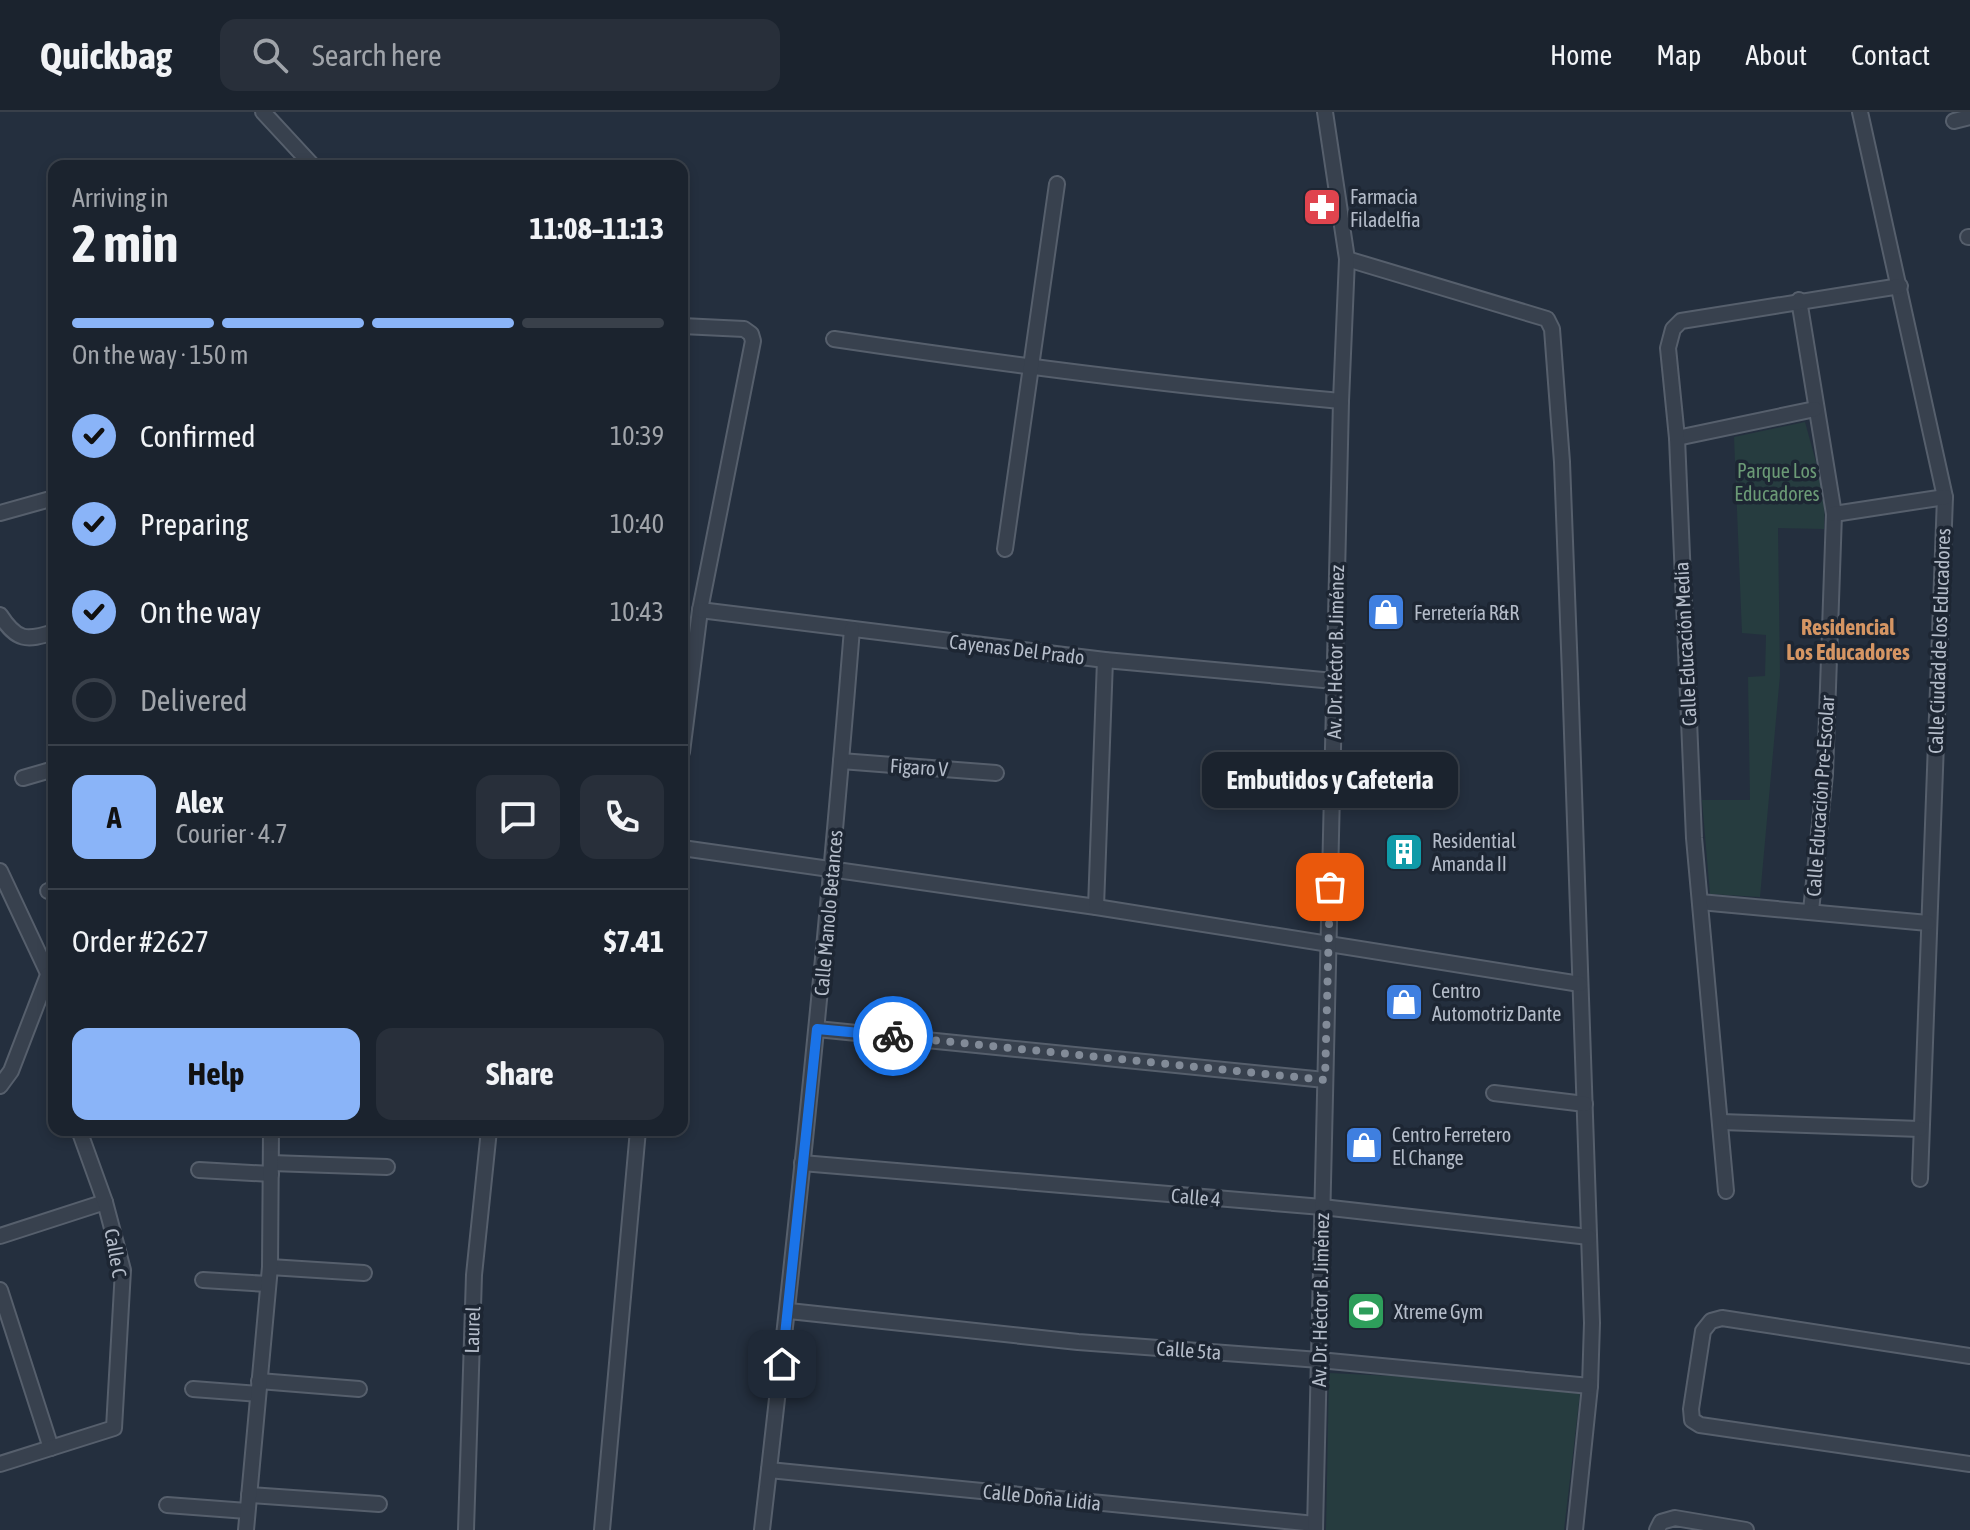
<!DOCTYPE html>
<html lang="en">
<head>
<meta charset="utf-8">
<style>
  body { margin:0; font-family:"Asap Condensed",sans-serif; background:#282f3a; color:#f1f3f6; height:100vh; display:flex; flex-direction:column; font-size:30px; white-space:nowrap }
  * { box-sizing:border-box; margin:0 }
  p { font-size:26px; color:#a0a4aa }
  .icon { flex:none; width:44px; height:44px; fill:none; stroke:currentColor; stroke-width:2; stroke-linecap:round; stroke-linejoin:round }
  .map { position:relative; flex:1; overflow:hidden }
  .side { position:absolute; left:48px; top:48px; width:640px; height:976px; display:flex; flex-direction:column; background:#1b232e; border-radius:16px; box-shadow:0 4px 12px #0003,0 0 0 2px #39404a }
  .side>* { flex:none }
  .pin { position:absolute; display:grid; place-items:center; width:68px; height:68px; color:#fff; margin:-34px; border-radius:16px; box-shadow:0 4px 12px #0006 }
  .courier { position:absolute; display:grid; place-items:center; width:80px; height:80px; margin:-40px; border:6px solid #1a73e8; border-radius:50%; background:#fff; color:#222; box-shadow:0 2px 10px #0007 }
  .bubble { position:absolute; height:56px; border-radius:16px; background:#1b232e; box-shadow:0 4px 12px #0003,0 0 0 2px #39404a; font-size:26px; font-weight:700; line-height:56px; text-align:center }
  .headline em { font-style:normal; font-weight:700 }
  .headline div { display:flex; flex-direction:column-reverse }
  .headline { display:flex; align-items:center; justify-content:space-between; height:136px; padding:0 24px }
  h1 { font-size:52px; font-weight:700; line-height:60px }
  .bar { display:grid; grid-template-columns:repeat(4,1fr); gap:12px 8px; align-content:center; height:96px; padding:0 24px }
  .bar i { height:10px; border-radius:6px; background:#39404a }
  .bar .on { background:#8ab4f8 }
  .bar p { grid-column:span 4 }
  .line { display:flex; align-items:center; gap:20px; padding:0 24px; border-top:2px solid #39404a }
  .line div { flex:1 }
  .round { display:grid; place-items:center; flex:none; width:84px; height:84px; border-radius:16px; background:#282f3a }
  ol { padding:0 24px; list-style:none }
  li { display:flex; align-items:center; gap:24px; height:88px }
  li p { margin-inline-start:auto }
  li .icon { padding:8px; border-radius:50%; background:#8ab4f8; color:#111; stroke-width:4 }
  li:last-child { color:#a0a4aa }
  li i { width:44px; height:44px; border:4px solid #39404a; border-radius:50% }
  .cta { display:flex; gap:16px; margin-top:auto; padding:16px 24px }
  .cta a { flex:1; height:92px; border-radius:16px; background:#8ab4f8; color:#111; font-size:32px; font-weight:700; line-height:92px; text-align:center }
  .cta a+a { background:#282f3a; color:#f1f3f6 }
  header { display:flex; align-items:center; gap:48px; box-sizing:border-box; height:112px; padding:0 40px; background:#1b232e; border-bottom:2px solid #39404a }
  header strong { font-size:38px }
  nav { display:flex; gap:44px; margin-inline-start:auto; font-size:28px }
  .search { width:560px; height:72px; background:#282f3a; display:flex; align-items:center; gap:20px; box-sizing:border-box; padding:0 28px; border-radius:16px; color:#a0a4aa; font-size:30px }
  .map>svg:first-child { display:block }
  .green { fill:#263c3f }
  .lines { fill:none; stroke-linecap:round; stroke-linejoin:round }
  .street-casing { stroke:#565f6c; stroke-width:18 }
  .street { stroke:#38414e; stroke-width:14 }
  .done { stroke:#828b98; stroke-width:8; stroke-dasharray:0 14.4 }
  .route { stroke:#1a73e8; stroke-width:10 }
  .labels { text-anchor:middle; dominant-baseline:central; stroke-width:7; stroke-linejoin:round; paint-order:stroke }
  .poi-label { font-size:20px; fill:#b4bcc9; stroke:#1d2633; text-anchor:start }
  .park-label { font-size:20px; fill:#6b9a76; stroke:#1d2633 }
  .street-label { font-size:20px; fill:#b4bcc9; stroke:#1d2633 }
  .neighbourhood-label { font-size:22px; font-weight:bold; fill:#d59563; stroke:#1d2633 }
</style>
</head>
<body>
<header>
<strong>Quickbag</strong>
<div class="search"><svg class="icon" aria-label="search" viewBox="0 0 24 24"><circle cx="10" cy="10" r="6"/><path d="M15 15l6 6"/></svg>Search here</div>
<nav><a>Home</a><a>Map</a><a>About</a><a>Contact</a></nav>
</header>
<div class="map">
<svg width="1970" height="1418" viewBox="0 0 1970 1418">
  <rect width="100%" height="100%" fill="#242f3e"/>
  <g class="green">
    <polygon points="1805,310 1825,383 1824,417 1778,416 1780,563 1760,785 1710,782 1702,688 1750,688 1748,565 1765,564 1766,523 1742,521 1734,325"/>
    <polygon points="1329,1261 1581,1273 1564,1418 1326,1418"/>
  </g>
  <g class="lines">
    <g class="street-casing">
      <g id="street">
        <polyline points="263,0 313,54"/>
        <polyline points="1860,0 1945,385 1920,1067"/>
        <polyline points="1954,9 1970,5"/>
        <polyline points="1968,125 1970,125"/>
        <polyline points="1347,147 1547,207 1552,217 1562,350 1570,562 1592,1211 1590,1274 1575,1418"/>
        <polyline points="1799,188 1834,402 1825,662 1811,799"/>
        <polyline points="682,214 744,217 751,222 753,229 700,498 682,640"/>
        <path d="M834 227C1002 252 1171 274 1341 289"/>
        <polyline points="1677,326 1815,297"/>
        <polyline points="0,401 54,386"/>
        <polyline points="1834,402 1945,385"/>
        <polyline points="1005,437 1057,72"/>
        <polyline points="700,498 1105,548 1334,569"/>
        <path d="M0 503C17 529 26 529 54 520"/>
        <polyline points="841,649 996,661"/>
        <polyline points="23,666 54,657"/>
        <polyline points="682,736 1096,795 1580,872"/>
        <polyline points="0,759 54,874"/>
        <polyline points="48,779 54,777"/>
        <polyline points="1700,790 1928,811"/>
        <polyline points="1096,795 1105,548"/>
        <polyline points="817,917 1325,968"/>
        <polyline points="0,974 11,959 48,863"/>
        <polyline points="1494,981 1585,992"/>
        <polyline points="1721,1010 1920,1017"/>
        <polyline points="271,1051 387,1055"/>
        <polyline points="802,1051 1322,1095 1589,1125"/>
        <polyline points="199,1058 271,1062"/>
        <polyline points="1726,1079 1694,726 1677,326 1668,236 1673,217 1681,209 1900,174"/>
        <polyline points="0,1124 105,1090"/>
        <polyline points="270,1155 364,1161"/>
        <polyline points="203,1168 268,1172"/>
        <polyline points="0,1178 51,1336"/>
        <polyline points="789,1199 1078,1230 1319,1248 1590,1274"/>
        <polyline points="1970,1244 1722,1206 1711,1209 1703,1219 1691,1297 1692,1308 1700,1313 1970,1352"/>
        <polyline points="259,1269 359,1277"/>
        <polyline points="193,1277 258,1282"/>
        <polyline points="0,1352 114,1316 123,1158 105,1090 79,1018"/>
        <polyline points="769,1358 1315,1412"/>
        <polyline points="249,1383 379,1392"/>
        <polyline points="167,1393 247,1399"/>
        <polyline points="246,1418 270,1155 271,1018"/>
        <polyline points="466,1418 474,1163 489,1018"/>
        <polyline points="602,1418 638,1018"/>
        <path d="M762 1418C797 1118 828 818 852 517"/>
        <polyline points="1315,1418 1341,289 1347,147 1325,0"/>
        <polyline points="1657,1418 1661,1410 1675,1406 1746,1418"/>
      </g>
    </g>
    <use href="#street" class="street"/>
  </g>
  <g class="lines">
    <polyline class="done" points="893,924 1325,968 1330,775"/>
    <polyline class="route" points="782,1252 817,917 893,924"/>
  </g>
  <defs>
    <g id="pharmacy-square" transform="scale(2)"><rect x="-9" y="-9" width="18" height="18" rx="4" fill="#e0444e" stroke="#1d2633"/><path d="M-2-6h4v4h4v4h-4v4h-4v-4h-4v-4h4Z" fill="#fff"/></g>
    <g id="shop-square" transform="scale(2)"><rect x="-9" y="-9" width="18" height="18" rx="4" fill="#3f7fe0" stroke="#1d2633"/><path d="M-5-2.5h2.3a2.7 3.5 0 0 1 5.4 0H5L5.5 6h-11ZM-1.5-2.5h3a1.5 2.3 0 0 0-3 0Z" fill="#fff"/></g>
    <g id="building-square" transform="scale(2)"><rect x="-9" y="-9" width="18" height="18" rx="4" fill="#0f9aa8" stroke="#1d2633"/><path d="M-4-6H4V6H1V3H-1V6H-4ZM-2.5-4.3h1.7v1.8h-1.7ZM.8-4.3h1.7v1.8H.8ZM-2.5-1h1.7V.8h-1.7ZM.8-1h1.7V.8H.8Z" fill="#fff"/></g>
    <g id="stadium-square" transform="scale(2)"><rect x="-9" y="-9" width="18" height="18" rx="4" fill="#2e9e5b" stroke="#1d2633"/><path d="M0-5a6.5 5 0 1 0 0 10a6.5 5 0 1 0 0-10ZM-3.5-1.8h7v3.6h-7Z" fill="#fff"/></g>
  </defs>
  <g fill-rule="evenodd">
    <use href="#pharmacy-square" x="1322" y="95"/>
    <use href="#shop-square" x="1386" y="500"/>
    <use href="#building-square" x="1404" y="740"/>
    <use href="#shop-square" x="1404" y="890"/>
    <use href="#shop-square" x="1364" y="1033"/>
    <use href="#stadium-square" x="1366" y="1199"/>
  </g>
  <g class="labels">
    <g class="poi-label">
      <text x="1350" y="84">Farmacia<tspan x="1350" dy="23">Filadelfia</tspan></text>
      <text x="1414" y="500">Ferretería R&amp;R</text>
      <text x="1432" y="728">Residential<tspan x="1432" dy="23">Amanda II</tspan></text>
      <text x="1432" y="878">Centro<tspan x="1432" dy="23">Automotriz Dante</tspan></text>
      <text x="1392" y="1022">Centro Ferretero<tspan x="1392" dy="23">El Change</tspan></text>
      <text x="1394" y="1199">Xtreme Gym</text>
    </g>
    <g class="park-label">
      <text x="1777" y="358">Parque Los<tspan x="1777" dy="23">Educadores</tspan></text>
    </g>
    <g class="street-label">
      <text transform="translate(1939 529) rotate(-88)">Calle Ciudad de los Educadores</text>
      <text transform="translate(1685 532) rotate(-93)">Calle Educación Media</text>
      <text transform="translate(1017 537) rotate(7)">Cayenas Del Prado</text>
      <text transform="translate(1335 540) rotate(-89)">Av. Dr. Héctor B. Jiménez</text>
      <text transform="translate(919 655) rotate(4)">Figaro V</text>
      <text transform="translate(1820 684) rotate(-86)">Calle Educación Pre-Escolar</text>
      <text transform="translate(828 801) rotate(-85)">Calle Manolo Betances</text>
      <text transform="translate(1196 1085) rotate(5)">Calle 4</text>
      <text transform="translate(116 1141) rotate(80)">Calle C</text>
      <text transform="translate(1320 1188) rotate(-89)">Av. Dr. Héctor B. Jiménez</text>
      <text transform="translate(472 1218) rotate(-88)">Laurel</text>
      <text transform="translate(1189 1238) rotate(4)">Calle 5ta</text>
      <text transform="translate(1042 1385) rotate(6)">Calle Doña Lidia</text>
    </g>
    <g class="neighbourhood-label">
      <text x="1848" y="515">Residencial<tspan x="1848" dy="25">Los Educadores</tspan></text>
    </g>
  </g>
</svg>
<div class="pin" style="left:1330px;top:775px;background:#ea580c"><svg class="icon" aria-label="bag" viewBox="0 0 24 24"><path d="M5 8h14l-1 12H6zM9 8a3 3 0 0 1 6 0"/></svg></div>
<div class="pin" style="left:782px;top:1252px;background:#1f2937"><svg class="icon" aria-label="home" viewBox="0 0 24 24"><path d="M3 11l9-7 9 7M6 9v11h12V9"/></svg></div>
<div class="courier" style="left:893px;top:924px"><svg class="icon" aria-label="bike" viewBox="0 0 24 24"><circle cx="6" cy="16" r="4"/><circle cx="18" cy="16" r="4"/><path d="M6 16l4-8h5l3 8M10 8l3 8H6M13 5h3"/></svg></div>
<div class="bubble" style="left:1202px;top:640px;width:256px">Embutidos y Cafeteria</div>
<section class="side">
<div class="headline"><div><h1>2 min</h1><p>Arriving in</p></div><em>11:08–11:13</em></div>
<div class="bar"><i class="on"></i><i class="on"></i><i class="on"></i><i></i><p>On the way · 150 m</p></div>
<ol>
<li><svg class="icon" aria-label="check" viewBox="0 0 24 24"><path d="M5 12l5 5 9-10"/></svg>Confirmed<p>10:39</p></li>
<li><svg class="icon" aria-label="check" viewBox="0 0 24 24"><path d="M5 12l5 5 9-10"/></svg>Preparing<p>10:40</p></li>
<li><svg class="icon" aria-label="check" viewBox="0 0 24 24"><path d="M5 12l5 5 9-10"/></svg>On the way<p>10:43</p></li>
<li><i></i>Delivered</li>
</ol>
<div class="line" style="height:144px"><b class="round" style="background:#8ab4f8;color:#111">A</b><div><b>Alex</b><p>Courier · 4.7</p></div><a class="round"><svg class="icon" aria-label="chat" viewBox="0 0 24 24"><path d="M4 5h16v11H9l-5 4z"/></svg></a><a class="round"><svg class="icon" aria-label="phone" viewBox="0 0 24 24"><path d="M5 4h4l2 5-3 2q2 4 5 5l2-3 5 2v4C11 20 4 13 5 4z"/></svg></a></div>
<div class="line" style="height:104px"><div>Order #2627</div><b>$7.41</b></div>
<div class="cta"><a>Help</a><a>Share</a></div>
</section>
</div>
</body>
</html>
